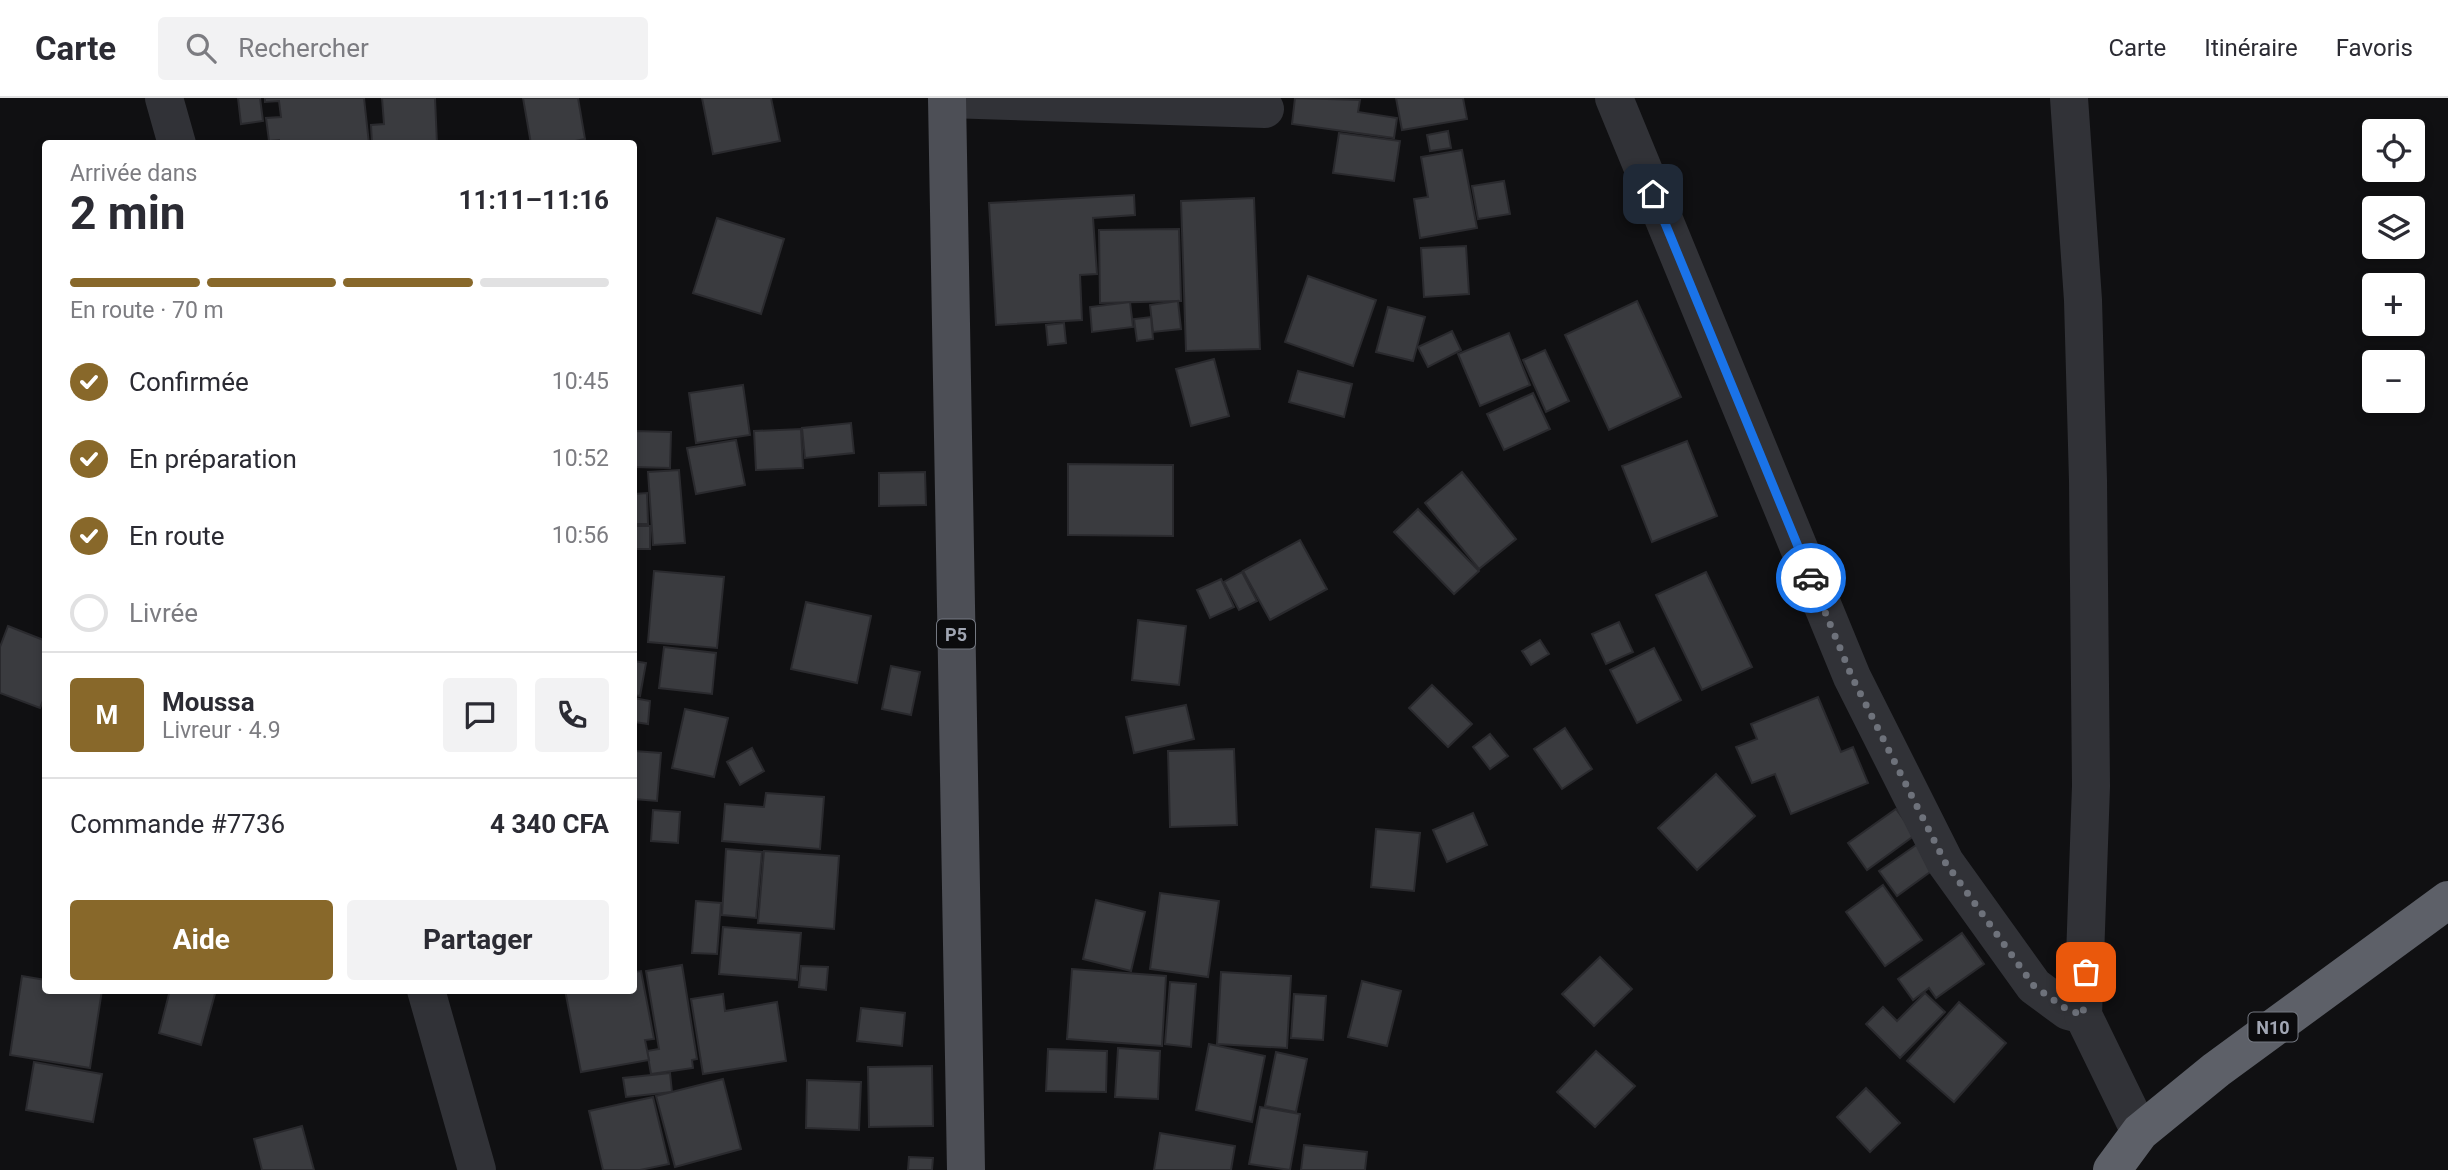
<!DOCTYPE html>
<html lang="fr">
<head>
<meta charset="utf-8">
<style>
  body { margin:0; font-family:Roboto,sans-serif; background:#f2f2f3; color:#2b2b33; height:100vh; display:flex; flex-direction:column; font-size:26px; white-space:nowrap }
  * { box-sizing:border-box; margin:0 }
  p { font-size:23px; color:#7c7c81 }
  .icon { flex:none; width:38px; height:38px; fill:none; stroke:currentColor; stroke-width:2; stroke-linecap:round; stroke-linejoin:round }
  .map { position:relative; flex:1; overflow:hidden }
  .drawer { position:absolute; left:42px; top:42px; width:595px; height:854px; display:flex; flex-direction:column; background:#fff; border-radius:7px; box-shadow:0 4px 10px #0003 }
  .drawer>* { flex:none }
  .controls { position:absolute; left:2362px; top:21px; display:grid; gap:14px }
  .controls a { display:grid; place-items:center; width:63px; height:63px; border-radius:7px; background:#fff; box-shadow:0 4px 10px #0003; font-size:35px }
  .pin { position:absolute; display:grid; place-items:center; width:60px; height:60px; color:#fff; margin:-30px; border-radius:14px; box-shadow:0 4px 10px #0006 }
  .courier { position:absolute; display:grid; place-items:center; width:70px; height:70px; margin:-35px; border:5px solid #1a73e8; border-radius:50%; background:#fff; color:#222; box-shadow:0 2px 9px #0007 }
  .overview em { font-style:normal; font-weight:700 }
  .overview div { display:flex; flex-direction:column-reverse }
  .overview { display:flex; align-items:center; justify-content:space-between; height:119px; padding:0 28px }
  h1 { font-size:46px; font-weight:700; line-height:52px }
  .bar { display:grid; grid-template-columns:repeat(4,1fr); gap:10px 7px; align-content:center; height:84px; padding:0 28px }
  .bar i { height:9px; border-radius:5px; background:#e1e1e2 }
  .bar .active { background:#88682a }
  .bar p { grid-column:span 4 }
  .line { display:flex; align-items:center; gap:18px; padding:0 28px; border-top:2px solid #e1e1e2 }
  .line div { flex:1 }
  .round { display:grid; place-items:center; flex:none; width:74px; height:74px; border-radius:7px; background:#f2f2f3 }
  ol { padding:0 28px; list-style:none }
  li { display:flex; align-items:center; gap:21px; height:77px }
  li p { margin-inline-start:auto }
  li .icon { padding:7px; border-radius:50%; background:#88682a; color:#fff; stroke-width:4 }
  li:last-child { color:#7c7c81 }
  li i { width:38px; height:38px; border:4px solid #e1e1e2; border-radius:50% }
  .button { display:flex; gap:14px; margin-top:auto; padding:14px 28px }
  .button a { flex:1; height:80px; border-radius:7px; background:#88682a; color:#fff; font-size:28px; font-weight:700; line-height:80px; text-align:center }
  .button a+a { background:#f2f2f3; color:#2b2b33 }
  header { display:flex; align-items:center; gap:42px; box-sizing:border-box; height:98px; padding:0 35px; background:#fff; border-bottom:2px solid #e1e1e2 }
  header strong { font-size:33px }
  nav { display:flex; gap:38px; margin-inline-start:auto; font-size:24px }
  .search { width:490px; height:63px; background:#f2f2f3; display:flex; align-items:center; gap:18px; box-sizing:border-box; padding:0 24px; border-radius:7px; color:#7c7c81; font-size:26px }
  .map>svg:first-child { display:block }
  .building { fill:#3a3b3f; stroke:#2a2a2e; stroke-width:2 }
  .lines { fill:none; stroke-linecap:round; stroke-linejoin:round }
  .street { stroke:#313237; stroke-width:38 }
  .primary { stroke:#4d4f56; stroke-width:38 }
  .highway { stroke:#5d6068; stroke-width:38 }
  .done { stroke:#6e727b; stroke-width:7; stroke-dasharray:0 12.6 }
  .route { stroke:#1a73e8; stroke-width:9 }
  .labels { text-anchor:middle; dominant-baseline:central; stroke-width:5; stroke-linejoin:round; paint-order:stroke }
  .shield { fill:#0b0b0d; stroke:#747881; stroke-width:2 }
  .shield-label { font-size:18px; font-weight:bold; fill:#a1a6b3 }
</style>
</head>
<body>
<header>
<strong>Carte</strong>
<div class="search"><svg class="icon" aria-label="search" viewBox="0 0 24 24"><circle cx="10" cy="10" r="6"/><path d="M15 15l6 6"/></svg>Rechercher</div>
<nav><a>Carte</a><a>Itinéraire</a><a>Favoris</a></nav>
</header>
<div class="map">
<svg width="2448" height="1072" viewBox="0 0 2448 1072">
  <rect width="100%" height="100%" fill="#101012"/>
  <g class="building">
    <polygon points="238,0 260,0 263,23 241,26"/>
    <polygon points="265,0 364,0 369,46 279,46 279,42 269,43 266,20 281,19 279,3 265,4"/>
    <polygon points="382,0 435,0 437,46 372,46 371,27 384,26"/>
    <polygon points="523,0 578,0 585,41 561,46 531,46"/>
    <polygon points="702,0 771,0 780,43 713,56"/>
    <polygon points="1295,0 1360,2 1358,14 1397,20 1394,40 1292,26"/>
    <polygon points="1396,0 1463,0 1467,21 1402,32"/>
    <polygon points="1448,33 1451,50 1430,53 1427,37"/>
    <polygon points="1339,35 1400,43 1394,83 1333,75"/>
    <polygon points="1462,52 1477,130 1420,140 1414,101 1428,99 1421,59"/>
    <polygon points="1504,83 1510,116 1478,121 1472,88"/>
    <polygon points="1134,97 1135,117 1093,120 1097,176 1080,177 1082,222 996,227 989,105"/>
    <polygon points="1254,100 1260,251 1186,253 1181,103"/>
    <polygon points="717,120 784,141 761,216 693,195"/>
    <polygon points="1179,131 1181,203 1100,205 1099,132"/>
    <polygon points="1466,148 1469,196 1424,199 1421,150"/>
    <polygon points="1308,178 1376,202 1353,268 1285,244"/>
    <polygon points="1178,203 1181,231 1153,234 1150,207"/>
    <polygon points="1637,203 1681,299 1609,332 1565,237"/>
    <polygon points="1130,204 1133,229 1092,234 1090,209"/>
    <polygon points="1388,209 1425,219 1413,263 1376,254"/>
    <polygon points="1151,219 1153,241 1137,243 1134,221"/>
    <polygon points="1064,225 1066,245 1048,247 1046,227"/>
    <polygon points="1452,233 1461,252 1428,269 1418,249"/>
    <polygon points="1509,235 1530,287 1480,308 1458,256"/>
    <polygon points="1545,252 1569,303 1546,314 1523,262"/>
    <polygon points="1214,261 1229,318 1191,328 1176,271"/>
    <polygon points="1298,273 1352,286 1344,319 1289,304"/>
    <polygon points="743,287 750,337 696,345 689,295"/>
    <polygon points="1533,295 1550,331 1504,352 1487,316"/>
    <polygon points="851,325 854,355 805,360 802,330"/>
    <polygon points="801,331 803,370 756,372 754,333"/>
    <polygon points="634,333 671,334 670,370 634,369"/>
    <polygon points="736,342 745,387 696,396 687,350"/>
    <polygon points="1687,343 1717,418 1652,444 1622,368"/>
    <polygon points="1068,366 1173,367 1173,438 1068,437"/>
    <polygon points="679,372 685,445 653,447 648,374"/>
    <polygon points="925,374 926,407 879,408 879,375"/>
    <polygon points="1462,374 1516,441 1479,471 1425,405"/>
    <polygon points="647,395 648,426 634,426 634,396"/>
    <polygon points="1418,411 1479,473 1454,496 1394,434"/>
    <rect x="634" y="428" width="16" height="23"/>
    <polygon points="1300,442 1327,491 1270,522 1243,473"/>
    <polygon points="654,473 724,479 717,550 648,544"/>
    <polygon points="1242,474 1257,503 1239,512 1224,484"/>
    <polygon points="1706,474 1752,569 1702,592 1656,497"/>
    <polygon points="1221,481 1234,509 1210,520 1197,492"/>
    <polygon points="806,504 871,518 857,585 791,571"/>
    <polygon points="1138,522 1186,528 1179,587 1132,582"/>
    <polygon points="1619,524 1633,554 1606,566 1592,536"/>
    <polygon points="8,528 46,543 46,595 40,610 0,595 0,549"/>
    <polygon points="1540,542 1549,556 1531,567 1522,553"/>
    <polygon points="664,549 716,555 712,596 659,590"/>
    <polygon points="1654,550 1681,602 1637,625 1610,572"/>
    <polygon points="634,563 646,565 640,598 634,597"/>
    <polygon points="891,568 920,574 911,617 882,611"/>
    <polygon points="1432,587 1472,626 1448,649 1409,610"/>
    <polygon points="1818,599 1841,654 1853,649 1868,685 1791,716 1775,676 1752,685 1736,649 1757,641 1751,626"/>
    <polygon points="634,600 650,603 648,626 634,624"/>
    <polygon points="1186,607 1194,641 1134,655 1126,619"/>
    <polygon points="685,611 728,620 714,679 672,670"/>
    <polygon points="1565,630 1592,671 1562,691 1534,651"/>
    <polygon points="1490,636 1508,658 1490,671 1473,649"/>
    <polygon points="752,650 764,673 740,687 727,664"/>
    <polygon points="1234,651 1237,727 1170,729 1168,653"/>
    <polygon points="634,653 661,655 657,703 634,701"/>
    <polygon points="1716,676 1755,718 1697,772 1658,730"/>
    <polygon points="766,695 824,699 820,751 722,743 725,706 764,709"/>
    <polygon points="1896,711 1915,737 1867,772 1848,745"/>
    <polygon points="653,712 680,714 678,745 651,743"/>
    <polygon points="1473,715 1487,747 1447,764 1433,732"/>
    <polygon points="1376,731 1420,735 1414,793 1371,789"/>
    <polygon points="1919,745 1937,769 1897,798 1879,773"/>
    <polygon points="726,751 762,754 756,820 722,817"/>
    <polygon points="764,753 839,758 834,831 758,825"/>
    <polygon points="1883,787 1922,842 1885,868 1846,814"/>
    <polygon points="1160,795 1219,803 1208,879 1150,871"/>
    <polygon points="1096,802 1145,814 1131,873 1083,861"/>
    <polygon points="696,803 721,805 717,856 692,855"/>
    <polygon points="723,829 801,835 797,882 719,876"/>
    <polygon points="1962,835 1984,866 1936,900 1929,890 1913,902 1898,881"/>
    <polygon points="1600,859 1632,891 1594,928 1562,896"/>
    <polygon points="682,867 697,961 692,962 693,970 651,976 647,953 659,951 646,873"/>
    <polygon points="801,868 828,869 826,892 799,889"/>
    <polygon points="1072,871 1166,878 1162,948 1067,941"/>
    <polygon points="641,873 654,941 645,942 649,962 581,974 565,892 634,892 634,874"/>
    <polygon points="1221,874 1291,878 1287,950 1217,946"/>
    <polygon points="22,878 46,882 46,892 102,892 90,970 10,957"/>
    <polygon points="1362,883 1401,893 1387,948 1348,939"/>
    <polygon points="1170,884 1196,886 1191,949 1165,946"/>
    <polygon points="170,892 216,892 201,947 159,935"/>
    <polygon points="1925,895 1945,914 1900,960 1866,926 1883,909 1897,923"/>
    <polygon points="723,896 725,913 777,904 786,963 703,976 691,901"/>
    <polygon points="1294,896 1326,898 1323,942 1291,940"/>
    <polygon points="1959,904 2006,945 1954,1004 1907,963"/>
    <polygon points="861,910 905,915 902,948 857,943"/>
    <polygon points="1209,946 1265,958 1252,1024 1196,1012"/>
    <polygon points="1118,950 1160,953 1158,1001 1115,999"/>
    <polygon points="1048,951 1107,953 1106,994 1046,993"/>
    <polygon points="1596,953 1635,988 1595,1029 1557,994"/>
    <polygon points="1276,954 1307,961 1296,1014 1265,1008"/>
    <polygon points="34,964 102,976 93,1024 26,1012"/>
    <polygon points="932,968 933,1028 869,1029 868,969"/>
    <polygon points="670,975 672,994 626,999 623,980"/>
    <polygon points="723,981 741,1051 675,1069 656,998"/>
    <polygon points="807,982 861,984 859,1032 806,1030"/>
    <polygon points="1866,990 1900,1025 1870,1054 1837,1019"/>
    <polygon points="653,999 669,1066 640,1072 603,1072 589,1013"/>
    <polygon points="1260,1009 1300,1016 1290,1072 1249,1066"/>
    <polygon points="302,1028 314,1072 262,1072 254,1041"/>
    <polygon points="1160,1035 1235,1048 1231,1072 1154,1072"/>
    <polygon points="1304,1047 1367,1054 1365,1072 1301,1072"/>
    <polygon points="909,1059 933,1060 932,1072 908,1072"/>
  </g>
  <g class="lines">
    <g class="street">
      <polyline points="164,0 177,46"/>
      <polyline points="1614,0 1852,579 1945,764 2034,888 2068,913 2083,917"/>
      <polyline points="2069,0 2083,202 2088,383 2091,688 2083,917 2140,1034"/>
      <polyline points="947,1 1265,11"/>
      <polyline points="426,892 477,1072"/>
    </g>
    <polyline class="primary" points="947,0 966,1072"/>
    <polyline class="highway" points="2112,1072 2140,1034 2216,972 2448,802"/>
  </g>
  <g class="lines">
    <polyline class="done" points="1811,480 1852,579 1945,764 2034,888 2068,912 2083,917 2086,874"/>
    <polyline class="route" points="1653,96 1811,480"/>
  </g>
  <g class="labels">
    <g class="shield">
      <rect x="937" y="521.5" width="38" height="29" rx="5"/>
      <rect x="2248.5" y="914.5" width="49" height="29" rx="5"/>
    </g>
    <g class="shield-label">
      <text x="956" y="536">P5</text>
      <text x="2273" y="929">N10</text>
    </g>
  </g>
</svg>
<div class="controls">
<a><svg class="icon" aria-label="locate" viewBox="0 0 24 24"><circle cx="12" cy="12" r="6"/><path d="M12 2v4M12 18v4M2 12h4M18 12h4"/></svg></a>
<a><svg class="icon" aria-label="layers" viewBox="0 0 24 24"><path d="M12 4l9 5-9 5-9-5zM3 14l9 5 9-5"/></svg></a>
<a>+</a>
<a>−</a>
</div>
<div class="pin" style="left:2086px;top:874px;background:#ea580c"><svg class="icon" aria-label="bag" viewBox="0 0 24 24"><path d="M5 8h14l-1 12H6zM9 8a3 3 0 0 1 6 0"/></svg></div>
<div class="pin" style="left:1653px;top:96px;background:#1f2937"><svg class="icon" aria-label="home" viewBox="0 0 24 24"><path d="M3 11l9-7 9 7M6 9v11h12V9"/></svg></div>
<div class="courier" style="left:1811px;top:480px"><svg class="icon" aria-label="car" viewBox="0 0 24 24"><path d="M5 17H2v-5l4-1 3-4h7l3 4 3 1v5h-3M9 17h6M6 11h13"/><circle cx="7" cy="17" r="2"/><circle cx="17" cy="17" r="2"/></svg></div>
<section class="drawer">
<div class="overview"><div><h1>2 min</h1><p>Arrivée dans</p></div><em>11:11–11:16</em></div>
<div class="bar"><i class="active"></i><i class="active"></i><i class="active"></i><i></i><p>En route · 70 m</p></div>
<ol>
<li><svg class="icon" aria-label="check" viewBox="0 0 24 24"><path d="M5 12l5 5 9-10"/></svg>Confirmée<p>10:45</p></li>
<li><svg class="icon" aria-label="check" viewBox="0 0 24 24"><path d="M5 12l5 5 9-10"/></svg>En préparation<p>10:52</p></li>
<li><svg class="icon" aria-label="check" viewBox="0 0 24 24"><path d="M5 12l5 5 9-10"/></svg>En route<p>10:56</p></li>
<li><i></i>Livrée</li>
</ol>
<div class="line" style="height:126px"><b class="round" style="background:#88682a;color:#fff">M</b><div><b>Moussa</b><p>Livreur · 4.9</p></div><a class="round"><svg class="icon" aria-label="chat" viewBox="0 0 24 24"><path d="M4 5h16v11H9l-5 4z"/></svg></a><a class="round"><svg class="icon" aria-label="phone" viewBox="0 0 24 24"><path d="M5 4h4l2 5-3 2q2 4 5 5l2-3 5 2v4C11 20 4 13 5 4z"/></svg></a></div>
<div class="line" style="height:91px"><div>Commande #7736</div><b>4 340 CFA</b></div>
<div class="button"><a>Aide</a><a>Partager</a></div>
</section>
</div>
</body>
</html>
